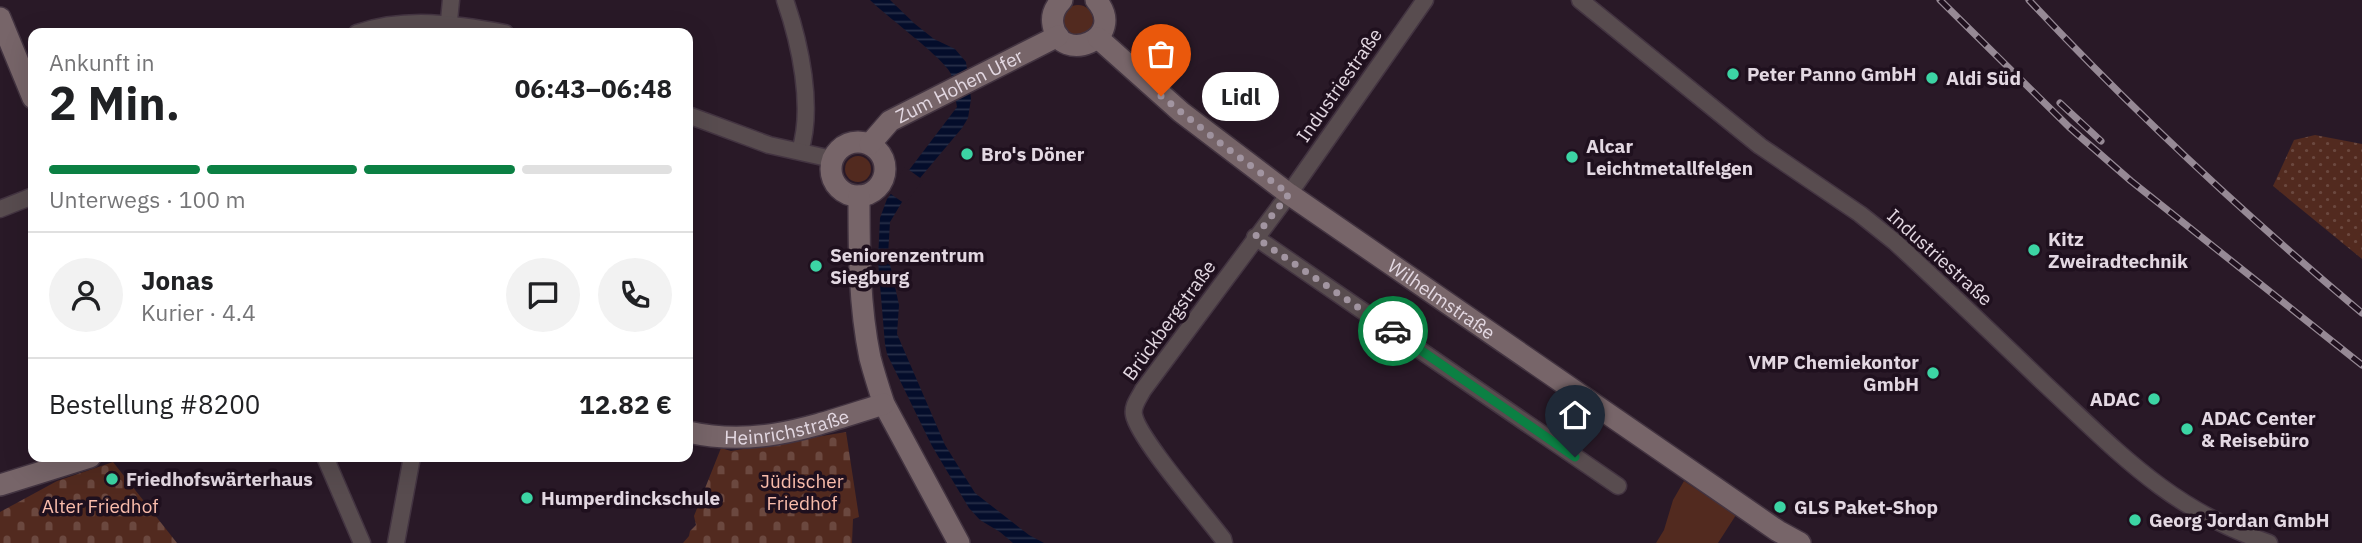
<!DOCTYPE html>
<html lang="de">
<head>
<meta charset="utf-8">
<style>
  body { margin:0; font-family:"IBM Plex Sans",sans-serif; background:#f2f2f2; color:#202124; height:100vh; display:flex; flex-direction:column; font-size:26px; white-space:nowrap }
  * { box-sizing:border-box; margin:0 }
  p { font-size:23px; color:#757577 }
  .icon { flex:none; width:38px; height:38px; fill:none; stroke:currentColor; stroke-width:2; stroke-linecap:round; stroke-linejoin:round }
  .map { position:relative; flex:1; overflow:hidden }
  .panel { position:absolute; left:28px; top:28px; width:665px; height:434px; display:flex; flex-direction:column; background:#fff; border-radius:14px; box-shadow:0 7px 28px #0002 }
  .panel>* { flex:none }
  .pin { position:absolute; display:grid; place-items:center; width:60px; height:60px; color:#fff; margin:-72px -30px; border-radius:50% 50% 50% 0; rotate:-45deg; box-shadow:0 0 7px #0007 }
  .pin .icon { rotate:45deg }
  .courier { position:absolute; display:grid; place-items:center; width:70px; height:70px; margin:-35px; border:5px solid #0b8043; border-radius:50%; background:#fff; color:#222; box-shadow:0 2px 9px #0007 }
  .bubble { position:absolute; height:49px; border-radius:24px; background:#fff; box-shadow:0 7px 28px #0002; font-size:23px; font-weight:700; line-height:49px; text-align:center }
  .headline em { font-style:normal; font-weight:700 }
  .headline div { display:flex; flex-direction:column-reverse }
  .headline { display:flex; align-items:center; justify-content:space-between; height:119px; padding:0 21px }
  h1 { font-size:46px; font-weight:700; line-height:52px }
  .bar { display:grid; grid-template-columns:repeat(4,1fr); gap:10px 7px; align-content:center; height:84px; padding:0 21px }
  .bar i { height:9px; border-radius:5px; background:#e0e0e0 }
  .bar .current { background:#0b8043 }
  .bar p { grid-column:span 4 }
  .line { display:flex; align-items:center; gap:18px; padding:0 21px; border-top:2px solid #e0e0e0 }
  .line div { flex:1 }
  .round { display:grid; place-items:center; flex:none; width:74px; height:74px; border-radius:37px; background:#f2f2f2 }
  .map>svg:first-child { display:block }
  .grass { fill:#522a1f }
  .cemetery { fill:url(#cemetery-stones) }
  .garden { fill:url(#garden-dots) }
  .water { fill:url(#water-rules) }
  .pier { fill:#291927 }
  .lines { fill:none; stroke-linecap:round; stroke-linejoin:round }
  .street-casing { stroke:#433441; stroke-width:19 }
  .secondary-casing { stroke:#433441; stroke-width:24 }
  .street { stroke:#584c4f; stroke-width:16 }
  .secondary { stroke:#776569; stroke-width:21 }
  .rail-casing { stroke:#968995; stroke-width:7 }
  .rail { stroke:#1f101e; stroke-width:4.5; stroke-dasharray:13; stroke-linecap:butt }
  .done { stroke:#a295a1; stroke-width:7; stroke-dasharray:0 12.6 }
  .route { stroke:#0b8043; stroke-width:9 }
  .poi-dot { fill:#3cd4a4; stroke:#1f101e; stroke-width:2.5 }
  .labels { text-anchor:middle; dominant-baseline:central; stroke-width:7; stroke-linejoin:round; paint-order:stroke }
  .poi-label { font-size:19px; font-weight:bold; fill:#e3d8e2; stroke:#1f101e; text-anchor:start }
  .street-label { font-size:19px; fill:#e3d8e2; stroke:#1f101e }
  .park-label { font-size:19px; fill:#f9bcab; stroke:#1f101e }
</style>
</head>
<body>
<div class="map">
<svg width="2362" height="543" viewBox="0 0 2362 543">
  <defs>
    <pattern id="cemetery-stones" width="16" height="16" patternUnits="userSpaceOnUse" patternTransform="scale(1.75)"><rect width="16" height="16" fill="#522a1f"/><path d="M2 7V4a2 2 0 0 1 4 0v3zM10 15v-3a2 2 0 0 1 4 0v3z" fill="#6b483f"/></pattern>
    <pattern id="garden-dots" width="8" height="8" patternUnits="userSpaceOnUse" patternTransform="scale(1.75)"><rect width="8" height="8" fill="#522a1f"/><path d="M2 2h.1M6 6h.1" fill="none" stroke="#6b483f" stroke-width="1.8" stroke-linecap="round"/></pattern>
    <pattern id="water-rules" width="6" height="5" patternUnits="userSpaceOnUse" patternTransform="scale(1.75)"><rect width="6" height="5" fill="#040d2b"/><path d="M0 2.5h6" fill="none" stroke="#283049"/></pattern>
  </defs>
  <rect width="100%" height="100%" fill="#291927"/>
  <g class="grass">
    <circle cx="1078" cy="20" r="15"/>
    <circle cx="858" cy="169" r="13"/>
    <polygon points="1684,481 1736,515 1718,543 1656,543 1664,530 1673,500"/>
  </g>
  <g class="cemetery">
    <polygon points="846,432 859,517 853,519 852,543 683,543 689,536 690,531 696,525 694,516 721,448 731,451"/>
    <polygon points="113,462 177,543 0,543 0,512 57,481"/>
  </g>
  <polygon class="garden" points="2315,135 2362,144 2362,259 2273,186 2294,140"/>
  <path class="water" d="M870 0H890L915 24 934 39 955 49 966 62 971 99 968 118 962 128 920 178 902 202 890 222 888 255 899 305 897 334 945 445 975 493 1029 535 1044 543H1013L1000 532 980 520 969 508 932 446 887 354 885 344 878 261 880 218 887 199 957 107C955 97 954 85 951 74 945 59 886 16 870 0Z"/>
  <polygon class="pier" points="905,167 923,180 905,204 888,192"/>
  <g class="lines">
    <g class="street-casing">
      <g id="street">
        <path d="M785 0C800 43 814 107 800 151"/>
        <path d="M1580 0 1760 146 1860 214 1895 242C1946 289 1996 337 2046 385 2119 453 2171 510 2269 543"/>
        <polyline points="448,31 451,0"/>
        <path d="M357 33C407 16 455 24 505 33"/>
        <polyline points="688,115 769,145 832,159"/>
        <polyline points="0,209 33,196"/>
        <polyline points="1255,237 1618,486"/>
        <polyline points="325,457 362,543"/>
        <polyline points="396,543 412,457"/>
        <path d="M1224 543 1223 539C1206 516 1138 438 1134 415 1132 406 1139 398 1143 390L1289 194 1425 0"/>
      </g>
    </g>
    <g class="secondary-casing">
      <g id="secondary">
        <path d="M1062 0C1055 7 1051 15 1053 25 1060 66 1129 39 1096 0"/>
        <polyline points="0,18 33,98"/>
        <path id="s1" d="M1098 38 1181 112 1289 194 1778 531 1800 543"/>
        <circle cx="858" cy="169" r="27"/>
        <path id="s2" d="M870 144 890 121 1058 36"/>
        <path d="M859 196C859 249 859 305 870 358 874 373 879 389 884 404L959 543"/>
        <path id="s3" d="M688 432C760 448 816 425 884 404"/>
        <polyline points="0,485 90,457"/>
      </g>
    </g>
    <use href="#street" class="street"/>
    <use href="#secondary" class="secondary"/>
    <g class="rail-casing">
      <g id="rail">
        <polyline points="1940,0 2069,127 2131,181 2362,365"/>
        <path d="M2029 0C2133 111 2245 215 2362 313"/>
        <polyline points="2060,103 2101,141"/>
      </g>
    </g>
    <use href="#rail" class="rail"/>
  </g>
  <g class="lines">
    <polyline class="done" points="1161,96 1224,146 1289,194 1255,237 1393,331"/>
    <polyline class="route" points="1393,331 1575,457"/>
  </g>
  <g class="poi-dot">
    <circle cx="1733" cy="74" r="7"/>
    <circle cx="1932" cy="78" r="7"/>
    <circle cx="967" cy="154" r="7"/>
    <circle cx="1572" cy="157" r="7"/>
    <circle cx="2034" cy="250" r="7"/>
    <circle cx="816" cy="266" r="7"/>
    <circle cx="1933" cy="373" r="7"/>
    <circle cx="2154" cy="399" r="7"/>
    <circle cx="2187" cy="429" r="7"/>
    <circle cx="112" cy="479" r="7"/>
    <circle cx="527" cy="498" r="7"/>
    <circle cx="1780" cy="507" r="7"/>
    <circle cx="2135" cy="520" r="7"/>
  </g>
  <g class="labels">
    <g class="poi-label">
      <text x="1747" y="74">Peter Panno GmbH</text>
      <text x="1946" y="78">Aldi Süd</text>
      <text x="1586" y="146">Alcar<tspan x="1586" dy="22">Leichtmetallfelgen</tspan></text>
      <text x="981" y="154">Bro's Döner</text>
      <text x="2048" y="239">Kitz<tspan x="2048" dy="22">Zweiradtechnik</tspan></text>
      <text x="830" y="255">Seniorenzentrum<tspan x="830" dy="22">Siegburg</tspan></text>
      <text x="1919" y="362" text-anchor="end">VMP Chemiekontor<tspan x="1919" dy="22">GmbH</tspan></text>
      <text x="2140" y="399" text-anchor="end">ADAC</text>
      <text x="2201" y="418">ADAC Center<tspan x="2201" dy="22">&amp; Reisebüro</tspan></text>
      <text x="126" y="479">Friedhofswärterhaus</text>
      <text x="541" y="498">Humperdinckschule</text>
      <text x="1794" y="507">GLS Paket-Shop</text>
      <text x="2149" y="520">Georg Jordan GmbH</text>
    </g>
    <g class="street-label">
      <text stroke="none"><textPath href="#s2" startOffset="108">Zum Hohen Ufer</textPath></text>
      <text transform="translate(1339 85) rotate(-55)">Industriestraße</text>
      <text transform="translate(1940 257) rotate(42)">Industriestraße</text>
      <text stroke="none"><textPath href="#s1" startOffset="432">Wilhelmstraße</textPath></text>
      <text transform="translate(1169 320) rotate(-54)">Brückbergstraße</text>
      <text stroke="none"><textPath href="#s3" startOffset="100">Heinrichstraße</textPath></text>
    </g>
    <g class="park-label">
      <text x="802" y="481">Jüdischer<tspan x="802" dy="22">Friedhof</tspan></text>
      <text x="100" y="506">Alter Friedhof</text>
    </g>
  </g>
</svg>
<div class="pin" style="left:1161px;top:96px;background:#ea580c"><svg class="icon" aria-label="bag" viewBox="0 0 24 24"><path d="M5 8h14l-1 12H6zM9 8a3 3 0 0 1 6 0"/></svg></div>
<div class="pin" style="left:1575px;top:457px;background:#1f2937"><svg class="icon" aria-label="home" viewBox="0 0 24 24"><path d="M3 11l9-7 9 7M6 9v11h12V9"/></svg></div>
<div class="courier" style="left:1393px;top:331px"><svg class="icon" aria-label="car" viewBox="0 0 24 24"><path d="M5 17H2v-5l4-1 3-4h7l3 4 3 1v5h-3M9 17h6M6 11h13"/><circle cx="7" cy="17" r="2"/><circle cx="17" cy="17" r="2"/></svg></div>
<div class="bubble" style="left:1202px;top:72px;width:77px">Lidl</div>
<section class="panel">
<div class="headline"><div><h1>2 Min.</h1><p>Ankunft in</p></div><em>06:43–06:48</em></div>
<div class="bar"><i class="current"></i><i class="current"></i><i class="current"></i><i></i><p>Unterwegs · 100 m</p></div>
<div class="line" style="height:126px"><a class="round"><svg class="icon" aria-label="person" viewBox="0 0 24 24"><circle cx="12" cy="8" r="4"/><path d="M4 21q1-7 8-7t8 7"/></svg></a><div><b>Jonas</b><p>Kurier · 4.4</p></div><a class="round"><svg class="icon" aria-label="chat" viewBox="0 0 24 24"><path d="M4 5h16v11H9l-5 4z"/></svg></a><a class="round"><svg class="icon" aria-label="phone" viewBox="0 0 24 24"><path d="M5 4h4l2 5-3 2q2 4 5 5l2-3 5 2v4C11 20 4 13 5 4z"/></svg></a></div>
<div class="line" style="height:91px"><div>Bestellung #8200</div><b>12.82 €</b></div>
</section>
</div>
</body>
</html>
